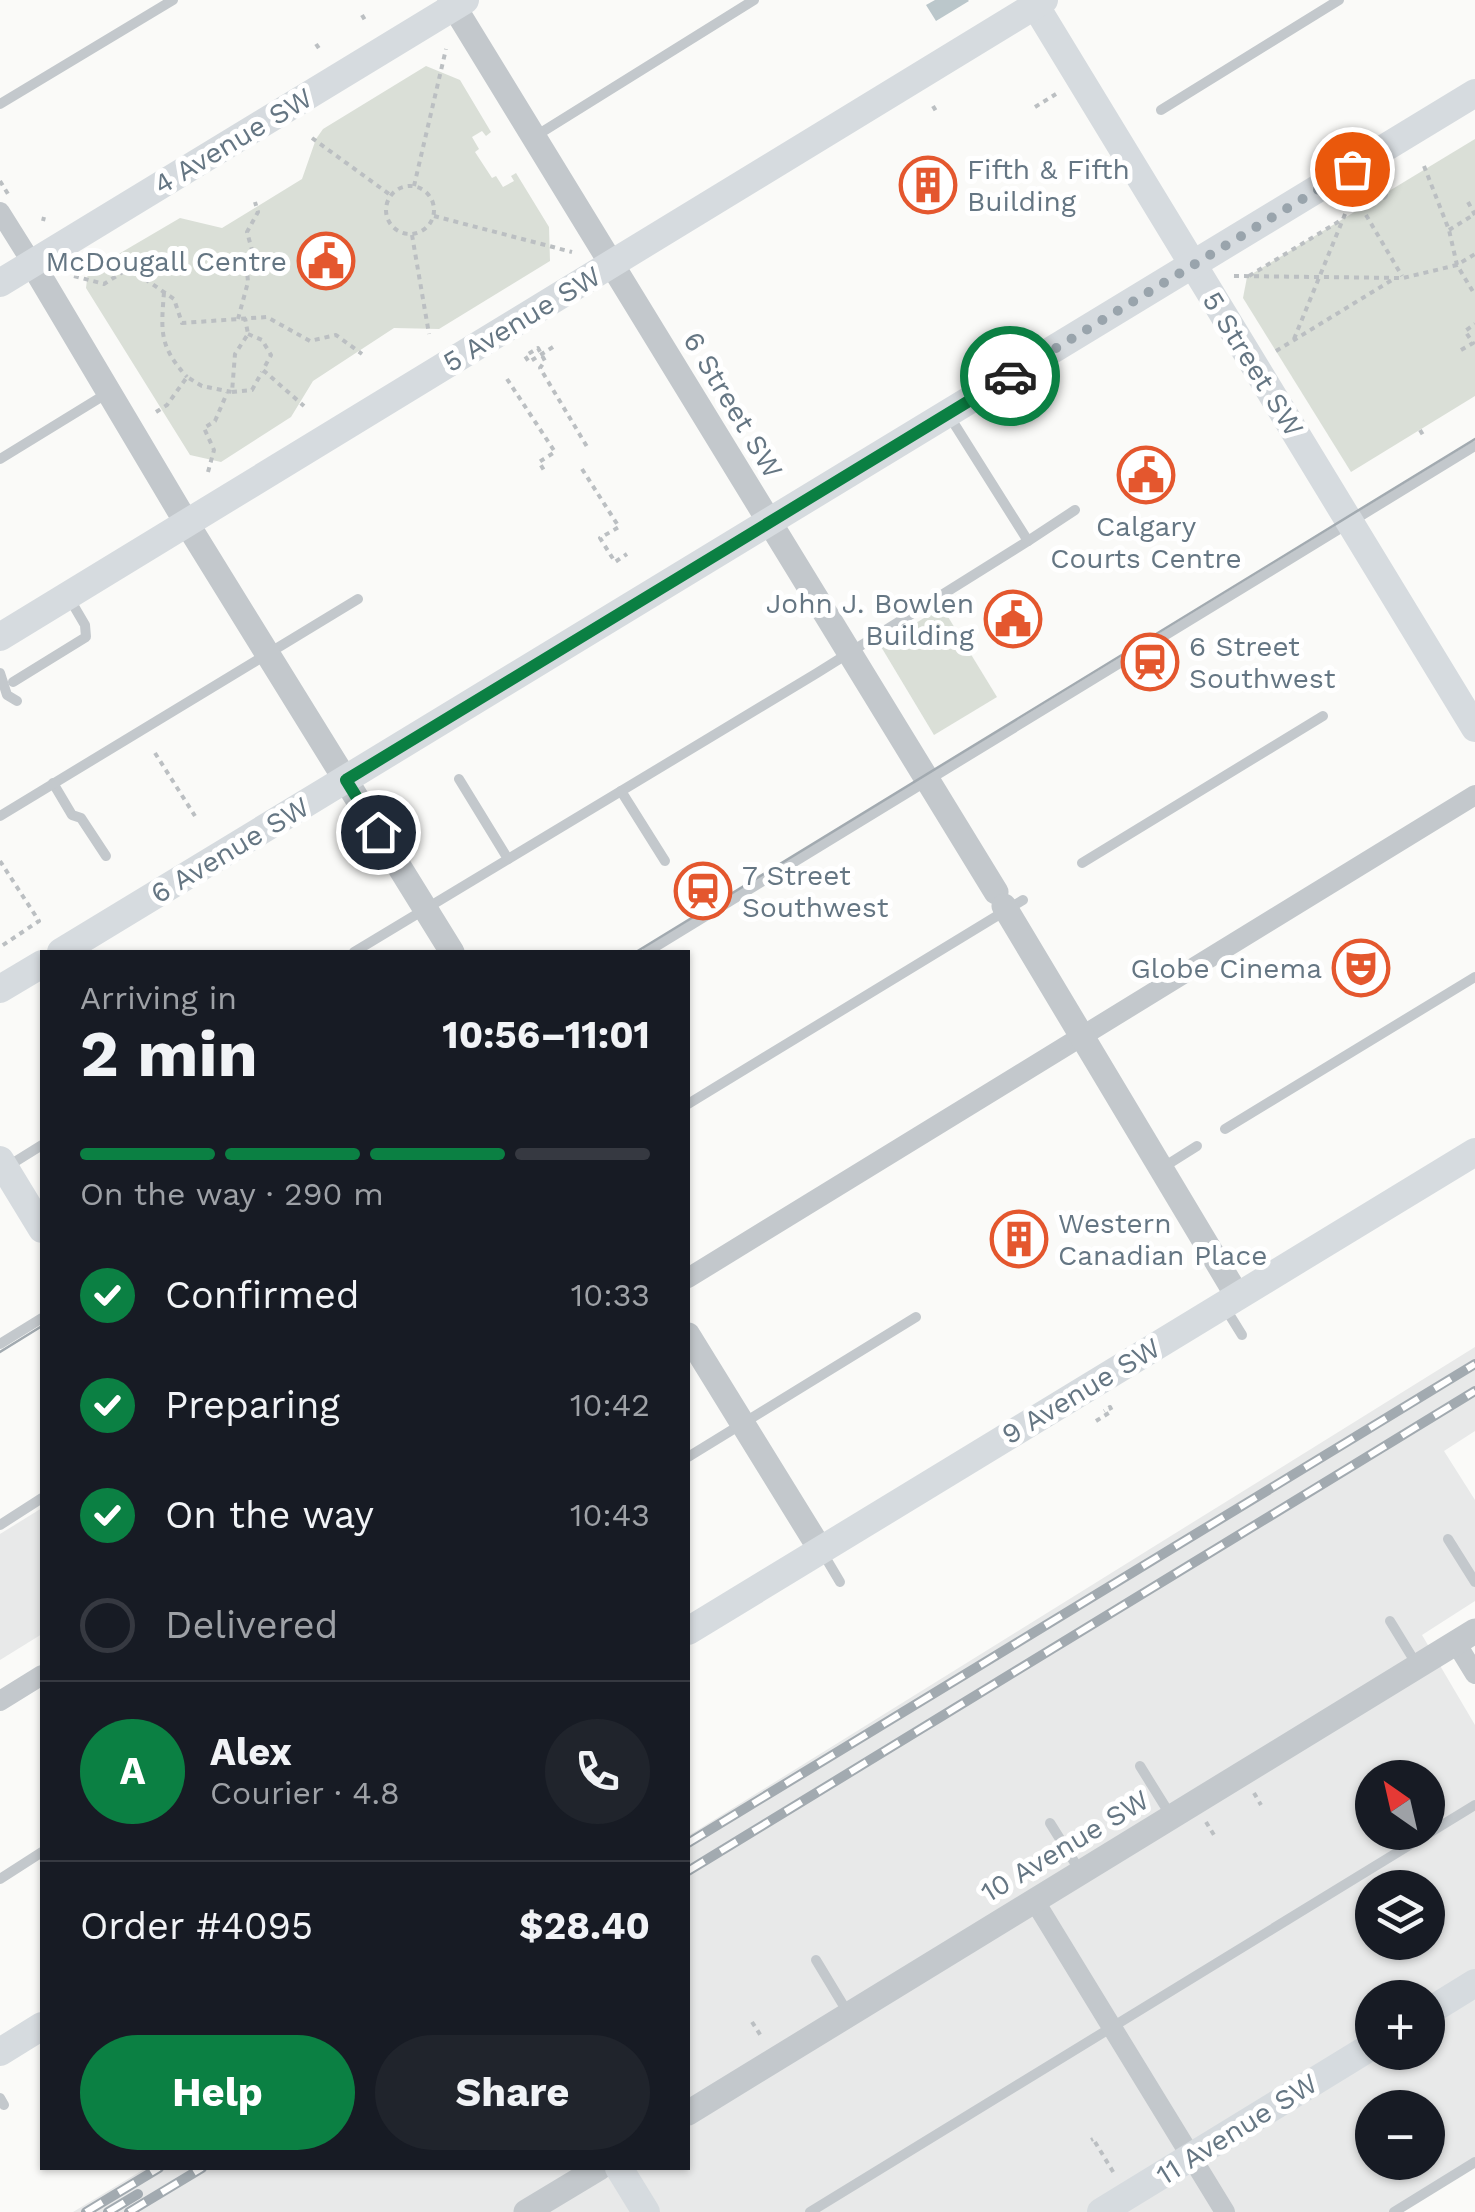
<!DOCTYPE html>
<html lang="en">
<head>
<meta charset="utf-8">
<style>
  body { margin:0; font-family:"Work Sans",sans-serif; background:#20242c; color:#f1f3f6; height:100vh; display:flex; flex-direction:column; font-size:38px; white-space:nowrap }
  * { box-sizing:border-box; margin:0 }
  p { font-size:32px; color:#9ea1a6 }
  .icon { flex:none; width:55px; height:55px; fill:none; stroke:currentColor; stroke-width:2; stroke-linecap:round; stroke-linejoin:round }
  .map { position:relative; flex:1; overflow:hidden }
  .details { position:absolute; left:40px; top:950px; width:650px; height:1220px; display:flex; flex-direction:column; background:#171b24; border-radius:0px; box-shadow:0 2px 8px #0004 }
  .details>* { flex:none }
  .needle { width:65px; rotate:326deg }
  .buttons { position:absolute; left:1355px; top:1760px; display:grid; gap:20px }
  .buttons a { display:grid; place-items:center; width:90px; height:90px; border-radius:50%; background:#171b24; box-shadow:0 2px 8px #0004; font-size:50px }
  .pin { position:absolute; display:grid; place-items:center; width:85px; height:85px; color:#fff; margin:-42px; border:5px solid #fff; border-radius:50%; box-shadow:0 2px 10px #0007 }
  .courier { position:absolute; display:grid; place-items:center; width:100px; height:100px; margin:-50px; border:8px solid #0b8043; border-radius:50%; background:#fff; color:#222; box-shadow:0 2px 12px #0007 }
  .head em { font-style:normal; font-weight:700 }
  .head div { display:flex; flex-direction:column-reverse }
  .head { display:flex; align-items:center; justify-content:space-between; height:170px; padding:0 40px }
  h1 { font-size:65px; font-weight:700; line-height:75px }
  .bar { display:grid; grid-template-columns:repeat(4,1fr); gap:15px 10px; align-content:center; height:120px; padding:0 40px }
  .bar i { height:12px; border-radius:8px; background:#363941 }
  .bar .active { background:#0b8043 }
  .bar p { grid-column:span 4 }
  .line { display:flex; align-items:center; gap:25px; padding:0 40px; border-top:2px solid #363941 }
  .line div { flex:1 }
  .round { display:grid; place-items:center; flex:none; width:105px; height:105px; border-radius:52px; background:#20242c }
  ol { padding:0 40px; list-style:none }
  li { display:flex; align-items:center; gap:30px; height:110px }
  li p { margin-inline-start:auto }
  li .icon { padding:10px; border-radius:50%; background:#0b8043; color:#fff; stroke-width:4 }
  li:last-child { color:#9ea1a6 }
  li i { width:55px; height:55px; border:5px solid #363941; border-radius:50% }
  .cta { display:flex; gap:20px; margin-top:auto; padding:20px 40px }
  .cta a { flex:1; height:115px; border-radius:60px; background:#0b8043; color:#fff; font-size:40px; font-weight:700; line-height:115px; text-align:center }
  .cta a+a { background:#20242c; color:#f1f3f6 }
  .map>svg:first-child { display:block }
  .built { fill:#e8e9e9; fill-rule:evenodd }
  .green { fill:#dadfd7 }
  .water { fill:#bbc7cb }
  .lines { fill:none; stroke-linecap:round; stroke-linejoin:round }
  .path { stroke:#bbbfc2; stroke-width:4; stroke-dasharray:5 5; stroke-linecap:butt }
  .service { stroke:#c3c8cc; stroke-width:10 }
  .minor { stroke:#c3c8cc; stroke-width:20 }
  .tertiary { stroke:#c3c8cc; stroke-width:25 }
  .secondary { stroke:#d6dbdf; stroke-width:28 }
  .tram { stroke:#a2aab0; stroke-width:2.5 }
  .rail-casing { stroke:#a2aab0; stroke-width:10 }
  .rail { stroke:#fff; stroke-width:6; stroke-dasharray:19; stroke-linecap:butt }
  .done { stroke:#99a4ac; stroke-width:10; stroke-dasharray:0 18 }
  .route { stroke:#0b8043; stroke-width:12 }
  .labels { text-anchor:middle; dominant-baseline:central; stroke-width:10; stroke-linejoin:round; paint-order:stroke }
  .street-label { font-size:28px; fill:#657683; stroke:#fff }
  .poi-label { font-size:28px; fill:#657683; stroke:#fff; text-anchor:start }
</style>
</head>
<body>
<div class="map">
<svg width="1475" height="2212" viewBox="0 0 1475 2212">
  <rect width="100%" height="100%" fill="#fafaf8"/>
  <g class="built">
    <path d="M1475 1347V1431L1444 1451 1475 1500V1601L1422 1635 1475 1725V2165L1397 2212H73L146 2168H688V1836ZM1372 1778H1428V1832H1372ZM1372 1888H1428V1942H1372ZM1372 1998H1428V2052H1372ZM1372 2108H1428V2162H1372Z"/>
    <polygon points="42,1508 42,1634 0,1660 0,1534"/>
  </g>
  <g class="green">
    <polygon points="426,66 460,80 491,132 486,136 482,131 472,137 479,149 475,152 492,178 496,176 503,187 514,181 511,176 516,173 549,227 550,261 439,329 394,328 313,381 291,417 221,462 190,455 86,288 88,272 180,218 222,228 302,179 316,139 323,129"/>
    <polygon points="1475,139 1475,396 1351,472 1243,298 1247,277"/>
    <polygon points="942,607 997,697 934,735 880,645"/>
  </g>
  <polygon class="water" points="935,0 968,0 969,1 936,21 926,5"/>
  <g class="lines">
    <g class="path">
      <polyline points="362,15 366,22"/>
      <polyline points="316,44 320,50"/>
      <polyline points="933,106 937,113"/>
      <polyline points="1035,107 1056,94"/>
      <polyline points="312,138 389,194"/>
      <polyline points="1424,166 1449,230 1457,265 1475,295"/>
      <polyline points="0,181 8,194"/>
      <circle cx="410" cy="210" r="24"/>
      <polyline points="414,186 446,49"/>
      <polyline points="1468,202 1475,215"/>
      <polyline points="1366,215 1402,276"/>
      <polyline points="434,216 572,252"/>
      <polyline points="43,221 44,217"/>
      <polyline points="1449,230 1475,214"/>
      <polyline points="412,235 429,334"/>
      <polyline points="74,276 104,284 129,268 174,299 182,323 267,317 310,341 336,335 362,354"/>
      <polyline points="1234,276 1403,278 1457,265 1475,254"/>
      <polyline points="1249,276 1343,219"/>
      <path d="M164 292C161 332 159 346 187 377"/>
      <polyline points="238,319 248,282 246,260 252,250 247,232 258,212 255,202"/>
      <polyline points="248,334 262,340 271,355 263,370 304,406"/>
      <polyline points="1294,339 1350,202"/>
      <polyline points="553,347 529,362 525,356 538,348 545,361 540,368 589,450"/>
      <polyline points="1461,350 1473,343 1465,331 1475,324"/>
      <polyline points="1276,351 1392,280"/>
      <polyline points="507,379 555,452 539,462 545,472"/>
      <polyline points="232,392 252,390 262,372"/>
      <polyline points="156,412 167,405 187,377 202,386 232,392 235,354 248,334 245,318"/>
      <polyline points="1420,430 1423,435"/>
      <polyline points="582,469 619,527 600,538 615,562 627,554"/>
      <polyline points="208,472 214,450 204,428 215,421 227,393"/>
      <polyline points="155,753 195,816"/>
      <polyline points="0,861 39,921 0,947"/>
      <polyline points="1096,1421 1112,1411 1110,1407 1104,1411"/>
      <polyline points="1254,1793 1261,1805"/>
      <polyline points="1206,1822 1214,1835"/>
      <polyline points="752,2022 761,2036"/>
      <polyline points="1091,2140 1093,2139"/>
      <polyline points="1095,2142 1115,2175"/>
    </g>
    <g class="service">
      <polyline points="0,104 173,0"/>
      <polyline points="1161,110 1339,0"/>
      <polyline points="534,137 754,0"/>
      <polyline points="1363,163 1383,195"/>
      <polyline points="1352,169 1372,202"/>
      <polyline points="0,459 106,394"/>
      <polyline points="1028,541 1075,510"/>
      <polyline points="0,673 7,695 17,701"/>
      <polyline points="13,682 86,637 85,625 68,596"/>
      <polyline points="459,779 508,859"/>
      <polyline points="53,783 72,815 81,818 106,856"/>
      <polyline points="621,791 665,861"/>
      <polyline points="0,816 358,599"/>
      <polyline points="1082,863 1323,716"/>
      <polyline points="354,952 817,673 1028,541 948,414"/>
      <polyline points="647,952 1475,446"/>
      <polyline points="688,1104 1023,900"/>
      <polyline points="1225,1129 1475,977"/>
      <polyline points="5,1168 42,1145"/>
      <polyline points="1162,1168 1197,1146"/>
      <polyline points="1224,1306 1242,1335"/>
      <polyline points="0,1344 42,1318"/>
      <polyline points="688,1457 916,1317"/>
      <polyline points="0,1525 42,1498"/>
      <polyline points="1448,1539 1475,1582"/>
      <polyline points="821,1550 840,1582"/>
      <polyline points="1390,1621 1417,1665"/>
      <polyline points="1140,1766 1171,1816"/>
      <polyline points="1050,1823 1080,1871"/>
      <polyline points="0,1879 42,1852"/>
      <polyline points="816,1960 848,2013"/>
      <polyline points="0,2098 4,2105"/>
      <polyline points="810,2212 1475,1805"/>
      <polyline points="1394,2212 1475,2162"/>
    </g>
    <g class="minor">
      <polyline points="0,212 32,263"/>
      <polyline points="688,1278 1475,795"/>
      <polyline points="1456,1643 1475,1674"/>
      <polyline points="0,1701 42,1675"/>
      <polyline points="1034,1900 1225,2212"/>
    </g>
    <g class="tertiary">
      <polyline points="450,0 996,892"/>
      <polyline points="32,263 186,522 452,952"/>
      <polyline points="1004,906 1238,1297"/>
      <polyline points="688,1335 820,1549"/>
      <polyline points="688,2113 1475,1631"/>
      <polyline points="526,2212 599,2168"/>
    </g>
    <g class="secondary">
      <polyline points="1032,0 1475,728"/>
      <polyline points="0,283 465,0"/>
      <polyline points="0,637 1044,0"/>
      <polyline points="61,952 1475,93"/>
      <polyline points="0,989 42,964"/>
      <polyline points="0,1160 42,1229"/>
      <polyline points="688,1631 1475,1152"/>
      <polyline points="1428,2012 1475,1983"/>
      <polyline points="0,2052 42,2026"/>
      <polyline points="619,2168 646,2212"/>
      <polyline points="1101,2212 1372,2046"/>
    </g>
    <g class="tram">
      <polyline points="636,952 1475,439"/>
      <polyline points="0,1352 42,1326"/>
    </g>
    <g class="rail-casing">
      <g id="rail">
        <polyline points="688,1843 1475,1364"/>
        <polyline points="688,1871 1475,1391"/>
        <polyline points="86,2212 159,2168"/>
        <polyline points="108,2212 138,2194"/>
        <polyline points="129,2212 202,2168"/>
      </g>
    </g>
    <use href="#rail" class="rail"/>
  </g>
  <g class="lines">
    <polyline class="done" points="1010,376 1352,169"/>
    <polyline class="route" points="378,832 346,780 1010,376"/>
  </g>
  <defs>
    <g id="building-ring" transform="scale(2.875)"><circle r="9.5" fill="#fff" stroke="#e4572e" stroke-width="1.5"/><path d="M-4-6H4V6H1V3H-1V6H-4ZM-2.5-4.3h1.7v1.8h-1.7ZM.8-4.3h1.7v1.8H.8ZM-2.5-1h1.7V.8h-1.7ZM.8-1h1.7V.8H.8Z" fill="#e4572e"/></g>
    <g id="civic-ring" transform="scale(2.875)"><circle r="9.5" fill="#fff" stroke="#e4572e" stroke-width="1.5"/><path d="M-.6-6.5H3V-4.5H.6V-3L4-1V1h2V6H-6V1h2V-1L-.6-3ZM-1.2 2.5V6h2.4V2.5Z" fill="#e4572e"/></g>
    <g id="station-ring" transform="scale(2.875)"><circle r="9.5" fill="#fff" stroke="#e4572e" stroke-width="1.5"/><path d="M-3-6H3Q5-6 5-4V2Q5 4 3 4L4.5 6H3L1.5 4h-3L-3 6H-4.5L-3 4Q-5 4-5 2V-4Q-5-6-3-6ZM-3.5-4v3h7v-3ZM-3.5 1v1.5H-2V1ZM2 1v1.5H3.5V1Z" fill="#e4572e"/></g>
    <g id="theatre-ring" transform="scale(2.875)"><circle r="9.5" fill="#fff" stroke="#e4572e" stroke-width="1.5"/><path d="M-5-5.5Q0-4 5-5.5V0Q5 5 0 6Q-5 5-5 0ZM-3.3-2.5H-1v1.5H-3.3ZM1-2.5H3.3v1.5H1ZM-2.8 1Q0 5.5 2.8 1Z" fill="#e4572e"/></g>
  </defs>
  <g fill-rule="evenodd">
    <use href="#building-ring" x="928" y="185"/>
    <use href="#civic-ring" x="326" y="261"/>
    <use href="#civic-ring" x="1146" y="475"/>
    <use href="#civic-ring" x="1013" y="619"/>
    <use href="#station-ring" x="1150" y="662"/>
    <use href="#station-ring" x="703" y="891"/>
    <use href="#theatre-ring" x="1361" y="968"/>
    <use href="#building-ring" x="1019" y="1239"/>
  </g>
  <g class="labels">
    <g class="street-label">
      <text transform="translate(233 141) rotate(-31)">4 Avenue SW</text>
      <text transform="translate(522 319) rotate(-31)">5 Avenue SW</text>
      <text transform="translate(1253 364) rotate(58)">5 Street SW</text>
      <text transform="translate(733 405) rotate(59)">6 Street SW</text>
      <text transform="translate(230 850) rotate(-31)">6 Avenue SW</text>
      <text transform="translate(1081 1391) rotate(-31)">9 Avenue SW</text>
      <text transform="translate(1065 1846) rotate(-31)">10 Avenue SW</text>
      <text transform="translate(1237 2129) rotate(-32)">11 Avenue SW</text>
    </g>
    <g class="poi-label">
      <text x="967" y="169">Fifth &amp; Fifth<tspan x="967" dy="32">Building</tspan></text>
      <text x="287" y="261" text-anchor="end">McDougall Centre</text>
      <text x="1146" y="526" text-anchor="middle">Calgary<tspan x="1146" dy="32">Courts Centre</tspan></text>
      <text x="974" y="603" text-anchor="end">John J. Bowlen<tspan x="974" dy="32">Building</tspan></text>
      <text x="1189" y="646">6 Street<tspan x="1189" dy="32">Southwest</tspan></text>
      <text x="742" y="875">7 Street<tspan x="742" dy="32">Southwest</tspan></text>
      <text x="1322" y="968" text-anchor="end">Globe Cinema</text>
      <text x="1058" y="1223">Western<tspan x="1058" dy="32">Canadian Place</tspan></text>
    </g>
  </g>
</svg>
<div class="buttons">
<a><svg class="needle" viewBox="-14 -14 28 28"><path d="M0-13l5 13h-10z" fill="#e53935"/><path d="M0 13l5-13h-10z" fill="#9ea1a6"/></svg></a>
<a><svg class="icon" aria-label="layers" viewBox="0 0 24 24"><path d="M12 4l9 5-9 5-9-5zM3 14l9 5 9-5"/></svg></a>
<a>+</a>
<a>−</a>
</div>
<div class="pin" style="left:1352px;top:169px;background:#ea580c"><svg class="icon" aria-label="bag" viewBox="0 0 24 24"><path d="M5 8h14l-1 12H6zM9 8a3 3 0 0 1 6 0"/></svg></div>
<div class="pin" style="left:378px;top:832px;background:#1f2937"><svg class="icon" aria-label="home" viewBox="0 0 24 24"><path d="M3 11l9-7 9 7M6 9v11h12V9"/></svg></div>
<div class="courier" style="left:1010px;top:376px"><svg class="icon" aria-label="car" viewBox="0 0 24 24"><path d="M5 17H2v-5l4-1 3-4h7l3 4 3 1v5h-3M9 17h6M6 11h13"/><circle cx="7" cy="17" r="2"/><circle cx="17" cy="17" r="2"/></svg></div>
<section class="details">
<div class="head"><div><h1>2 min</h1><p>Arriving in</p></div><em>10:56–11:01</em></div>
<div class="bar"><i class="active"></i><i class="active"></i><i class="active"></i><i></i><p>On the way · 290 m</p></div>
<ol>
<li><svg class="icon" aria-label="check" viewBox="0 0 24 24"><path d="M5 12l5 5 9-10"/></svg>Confirmed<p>10:33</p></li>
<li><svg class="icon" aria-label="check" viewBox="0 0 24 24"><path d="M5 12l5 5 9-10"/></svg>Preparing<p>10:42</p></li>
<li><svg class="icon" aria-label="check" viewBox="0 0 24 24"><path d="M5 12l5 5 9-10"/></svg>On the way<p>10:43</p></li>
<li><i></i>Delivered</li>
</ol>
<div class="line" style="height:180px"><b class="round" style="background:#0b8043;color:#fff">A</b><div><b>Alex</b><p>Courier · 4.8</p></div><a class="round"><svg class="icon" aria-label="phone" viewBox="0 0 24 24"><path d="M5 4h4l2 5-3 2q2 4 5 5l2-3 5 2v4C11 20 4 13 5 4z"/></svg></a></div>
<div class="line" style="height:130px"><div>Order #4095</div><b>$28.40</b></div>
<div class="cta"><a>Help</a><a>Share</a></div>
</section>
</div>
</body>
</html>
